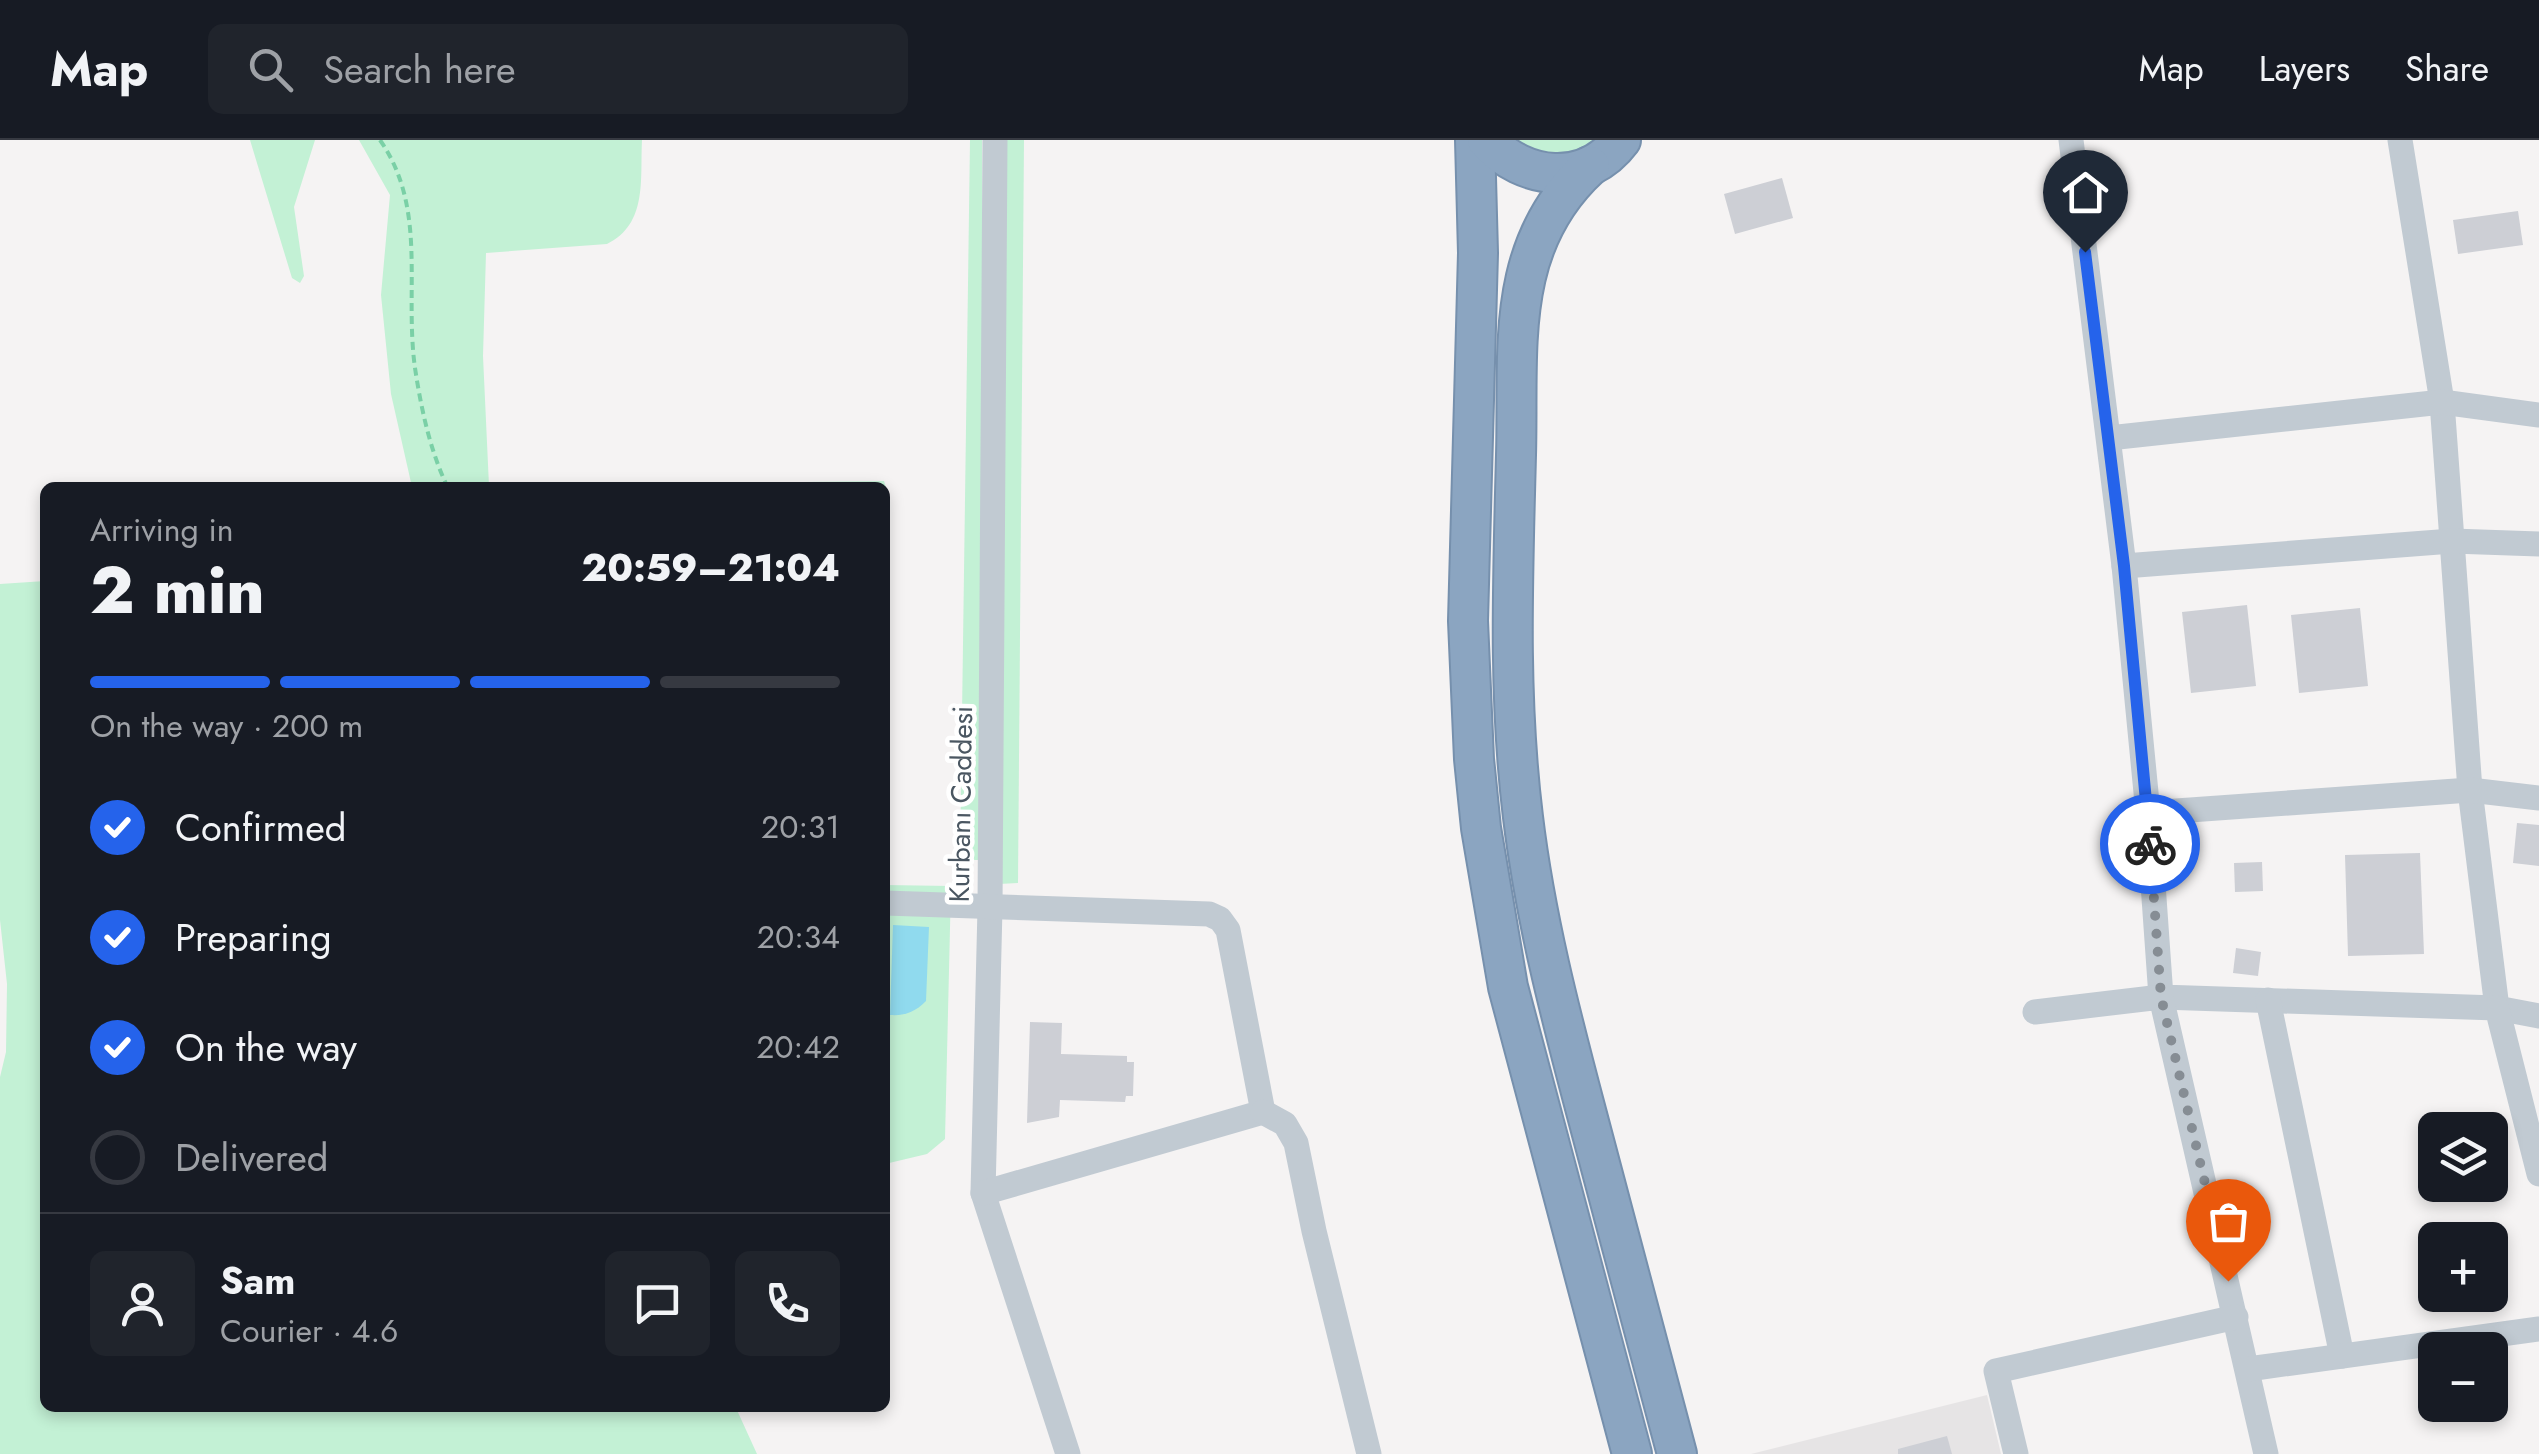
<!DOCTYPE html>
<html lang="en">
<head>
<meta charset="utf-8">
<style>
  body { margin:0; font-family:Jost,sans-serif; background:#20242c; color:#f1f3f6; height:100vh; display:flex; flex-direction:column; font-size:38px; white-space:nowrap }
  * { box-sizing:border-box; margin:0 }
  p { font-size:32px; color:#9ea1a6 }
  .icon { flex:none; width:55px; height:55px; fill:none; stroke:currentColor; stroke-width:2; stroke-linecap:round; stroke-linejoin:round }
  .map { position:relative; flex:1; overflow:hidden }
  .sheet { position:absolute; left:40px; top:342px; width:850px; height:930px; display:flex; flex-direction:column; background:#171b24; border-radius:15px; box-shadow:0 5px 15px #0003 }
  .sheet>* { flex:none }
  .fabs { position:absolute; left:2418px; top:972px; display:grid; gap:20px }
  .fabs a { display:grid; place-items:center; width:90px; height:90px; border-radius:15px; background:#171b24; box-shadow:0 5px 15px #0003; font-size:50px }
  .pin { position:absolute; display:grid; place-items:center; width:85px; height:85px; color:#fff; margin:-102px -42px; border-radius:50% 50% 50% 0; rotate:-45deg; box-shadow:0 0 10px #0007 }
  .pin .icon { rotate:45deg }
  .courier { position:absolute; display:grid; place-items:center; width:100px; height:100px; margin:-50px; border:8px solid #2563eb; border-radius:50%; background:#fff; color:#222; box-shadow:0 2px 12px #0007 }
  .head em { font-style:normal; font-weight:800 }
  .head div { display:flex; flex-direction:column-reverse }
  .head { display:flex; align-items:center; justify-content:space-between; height:170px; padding:0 50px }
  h1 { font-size:65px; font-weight:800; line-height:75px }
  .bar { display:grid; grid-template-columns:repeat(4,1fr); gap:15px 10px; align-content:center; height:120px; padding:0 50px }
  .bar i { height:12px; border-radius:8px; background:#363941 }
  .bar .selected { background:#2563eb }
  .bar p { grid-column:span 4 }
  .line { display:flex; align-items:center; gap:25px; padding:0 50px; border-top:2px solid #363941 }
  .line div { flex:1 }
  .round { display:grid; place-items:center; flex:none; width:105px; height:105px; border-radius:15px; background:#20242c }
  ol { padding:0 50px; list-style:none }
  li { display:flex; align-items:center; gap:30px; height:110px }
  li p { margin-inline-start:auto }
  li .icon { padding:10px; border-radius:50%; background:#2563eb; color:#fff; stroke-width:4 }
  li:last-child { color:#9ea1a6 }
  li i { width:55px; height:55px; border:5px solid #363941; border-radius:50% }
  header { display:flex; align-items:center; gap:60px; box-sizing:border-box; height:140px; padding:0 50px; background:#171b24; border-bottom:2px solid #363941 }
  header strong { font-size:48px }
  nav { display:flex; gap:55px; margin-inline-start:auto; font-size:35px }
  .search { width:700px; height:90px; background:#20242c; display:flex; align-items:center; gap:25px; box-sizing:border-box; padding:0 35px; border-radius:15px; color:#9ea1a6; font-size:38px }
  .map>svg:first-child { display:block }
  .education { fill:#e6e4e5 }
  .green { fill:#c3f1d5 }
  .water { fill:#90daee }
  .building { fill:#cdcfd5 }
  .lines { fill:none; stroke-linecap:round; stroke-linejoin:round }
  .highway-casing { stroke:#7690ad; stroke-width:42 }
  .path { stroke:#7ad0a6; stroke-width:4; stroke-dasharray:8 5; stroke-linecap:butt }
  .minor { stroke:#c1cad2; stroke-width:25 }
  .highway { stroke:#8ba5c1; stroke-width:38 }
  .done { stroke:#868d94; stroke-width:10; stroke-dasharray:0 18 }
  .route { stroke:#2563eb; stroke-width:12 }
  .labels { text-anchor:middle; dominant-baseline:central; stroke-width:9; stroke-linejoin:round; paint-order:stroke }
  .street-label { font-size:28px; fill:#4a5661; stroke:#fff }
</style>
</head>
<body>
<header>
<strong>Map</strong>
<div class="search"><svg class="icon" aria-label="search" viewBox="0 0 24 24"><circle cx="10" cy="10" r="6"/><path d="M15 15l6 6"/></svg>Search here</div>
<nav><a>Map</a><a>Layers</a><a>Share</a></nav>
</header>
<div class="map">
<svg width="2539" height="1314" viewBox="0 0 2539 1314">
  <rect width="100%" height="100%" fill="#f5f3f3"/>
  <polygon class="education" points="1987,1255 2001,1314 1751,1314"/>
  <g class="green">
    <polygon points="250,0 315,0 294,67 304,136 300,143 292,138"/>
    <path d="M359 0H642C640 39 648 84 607 104L486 113 483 216 489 346 884 341 887 350 885 348 412 347 391 254 381 155 390 55Z"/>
    <polygon points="970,0 982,0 982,459 978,720 960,720"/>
    <polygon points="1007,0 1024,0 1018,743 999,744"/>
    <path d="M1513 0H1596C1567 19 1542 17 1513 0Z"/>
    <polygon points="45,441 45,1268 736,1268 757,1314 0,1314 0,937 6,912 7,844 0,780 0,444"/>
    <polygon points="885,745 951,746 945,999 927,1014 885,1024"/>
  </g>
  <path class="water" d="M893 785 929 787 926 861C915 872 905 876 890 875Z"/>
  <g class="building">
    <polygon points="1782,38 1793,78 1735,94 1724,54"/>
    <polygon points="2518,71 2523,105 2458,114 2453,80"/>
    <polygon points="2247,465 2256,546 2191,553 2182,472"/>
    <polygon points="2360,468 2368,546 2299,553 2291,475"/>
    <polygon points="2517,683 2539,685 2539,726 2513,723"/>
    <polygon points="2420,713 2424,814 2348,816 2345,715"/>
    <polygon points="2262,722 2263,751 2235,752 2234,723"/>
    <polygon points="2236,808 2261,812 2258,836 2233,833"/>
    <polygon points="1030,882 1062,883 1061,914 1127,916 1127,922 1134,922 1133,956 1126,956 1125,962 1060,960 1059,977 1027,983"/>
    <polygon points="1947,1296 1952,1314 1898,1314 1898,1309"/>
  </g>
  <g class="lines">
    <g class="highway-casing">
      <g id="highway">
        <polyline points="1475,0 1478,113 1468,481 1474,619 1481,688 1508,847 1632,1314"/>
        <path d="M1487 0C1524 41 1586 47 1621 0"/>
        <path d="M1590 26C1503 106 1519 208 1516 315 1513 436 1508 555 1523 677 1535 777 1560 873 1586 971 1616 1086 1647 1200 1677 1314"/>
      </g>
    </g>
    <path class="path" d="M380 0C428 69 404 149 415 228 421 268 430 311 448 348"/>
    <g class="minor">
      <polyline points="995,0 990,768 983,1053 1068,1314"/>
      <polyline points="2071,0 2124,426 2148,673"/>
      <polyline points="2400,0 2442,262 2470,650 2497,868 2539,876"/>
      <polyline points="2109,298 2442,262 2539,275"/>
      <polyline points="2124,426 2452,401 2539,404"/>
      <polyline points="2539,658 2470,650 2148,673 2161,857 2497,868 2539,1034"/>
      <polyline points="885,763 1209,774 1220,779 1228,790 1263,972 983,1053"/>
      <polyline points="2268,860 2342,1216"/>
      <polyline points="2035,872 2161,857 2266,1314"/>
      <polyline points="1263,972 1285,984 1296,1003 1314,1091 1369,1314"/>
      <polyline points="2248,1229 2539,1189"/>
      <polyline points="2016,1314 1996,1231 2236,1177"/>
    </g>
    <use href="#highway" class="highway"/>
  </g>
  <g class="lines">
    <polyline class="done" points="2150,704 2161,857 2228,1141"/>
    <polyline class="route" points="2085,112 2124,426 2150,704"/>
  </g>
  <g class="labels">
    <g class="street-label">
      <text transform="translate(961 664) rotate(-89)">Kurbanı Caddesi</text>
    </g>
  </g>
</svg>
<div class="fabs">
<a><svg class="icon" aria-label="layers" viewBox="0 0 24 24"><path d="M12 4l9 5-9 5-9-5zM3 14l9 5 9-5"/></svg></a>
<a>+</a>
<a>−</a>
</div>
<div class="pin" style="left:2228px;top:1141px;background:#ea580c"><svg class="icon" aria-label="bag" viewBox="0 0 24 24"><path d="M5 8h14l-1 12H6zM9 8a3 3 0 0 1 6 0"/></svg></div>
<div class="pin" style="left:2085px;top:112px;background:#1f2937"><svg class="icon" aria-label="home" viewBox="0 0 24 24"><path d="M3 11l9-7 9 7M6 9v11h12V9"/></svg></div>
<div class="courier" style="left:2150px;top:704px"><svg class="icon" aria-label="bike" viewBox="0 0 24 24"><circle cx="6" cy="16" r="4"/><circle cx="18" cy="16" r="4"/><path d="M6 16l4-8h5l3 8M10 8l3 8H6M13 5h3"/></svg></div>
<section class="sheet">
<div class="head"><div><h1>2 min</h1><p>Arriving in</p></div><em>20:59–21:04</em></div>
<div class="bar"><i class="selected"></i><i class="selected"></i><i class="selected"></i><i></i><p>On the way · 200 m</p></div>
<ol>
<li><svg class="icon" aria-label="check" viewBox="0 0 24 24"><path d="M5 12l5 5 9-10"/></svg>Confirmed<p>20:31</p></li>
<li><svg class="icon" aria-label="check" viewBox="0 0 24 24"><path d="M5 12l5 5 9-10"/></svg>Preparing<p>20:34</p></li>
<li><svg class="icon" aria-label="check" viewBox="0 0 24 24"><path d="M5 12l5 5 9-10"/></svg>On the way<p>20:42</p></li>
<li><i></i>Delivered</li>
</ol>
<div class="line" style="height:180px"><a class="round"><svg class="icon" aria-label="person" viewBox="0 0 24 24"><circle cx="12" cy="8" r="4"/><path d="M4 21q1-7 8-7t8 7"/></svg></a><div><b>Sam</b><p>Courier · 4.6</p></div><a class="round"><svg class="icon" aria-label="chat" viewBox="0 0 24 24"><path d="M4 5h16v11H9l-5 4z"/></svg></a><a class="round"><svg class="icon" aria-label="phone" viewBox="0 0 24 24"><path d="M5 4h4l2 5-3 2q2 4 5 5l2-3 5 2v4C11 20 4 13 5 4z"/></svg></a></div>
</section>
</div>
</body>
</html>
